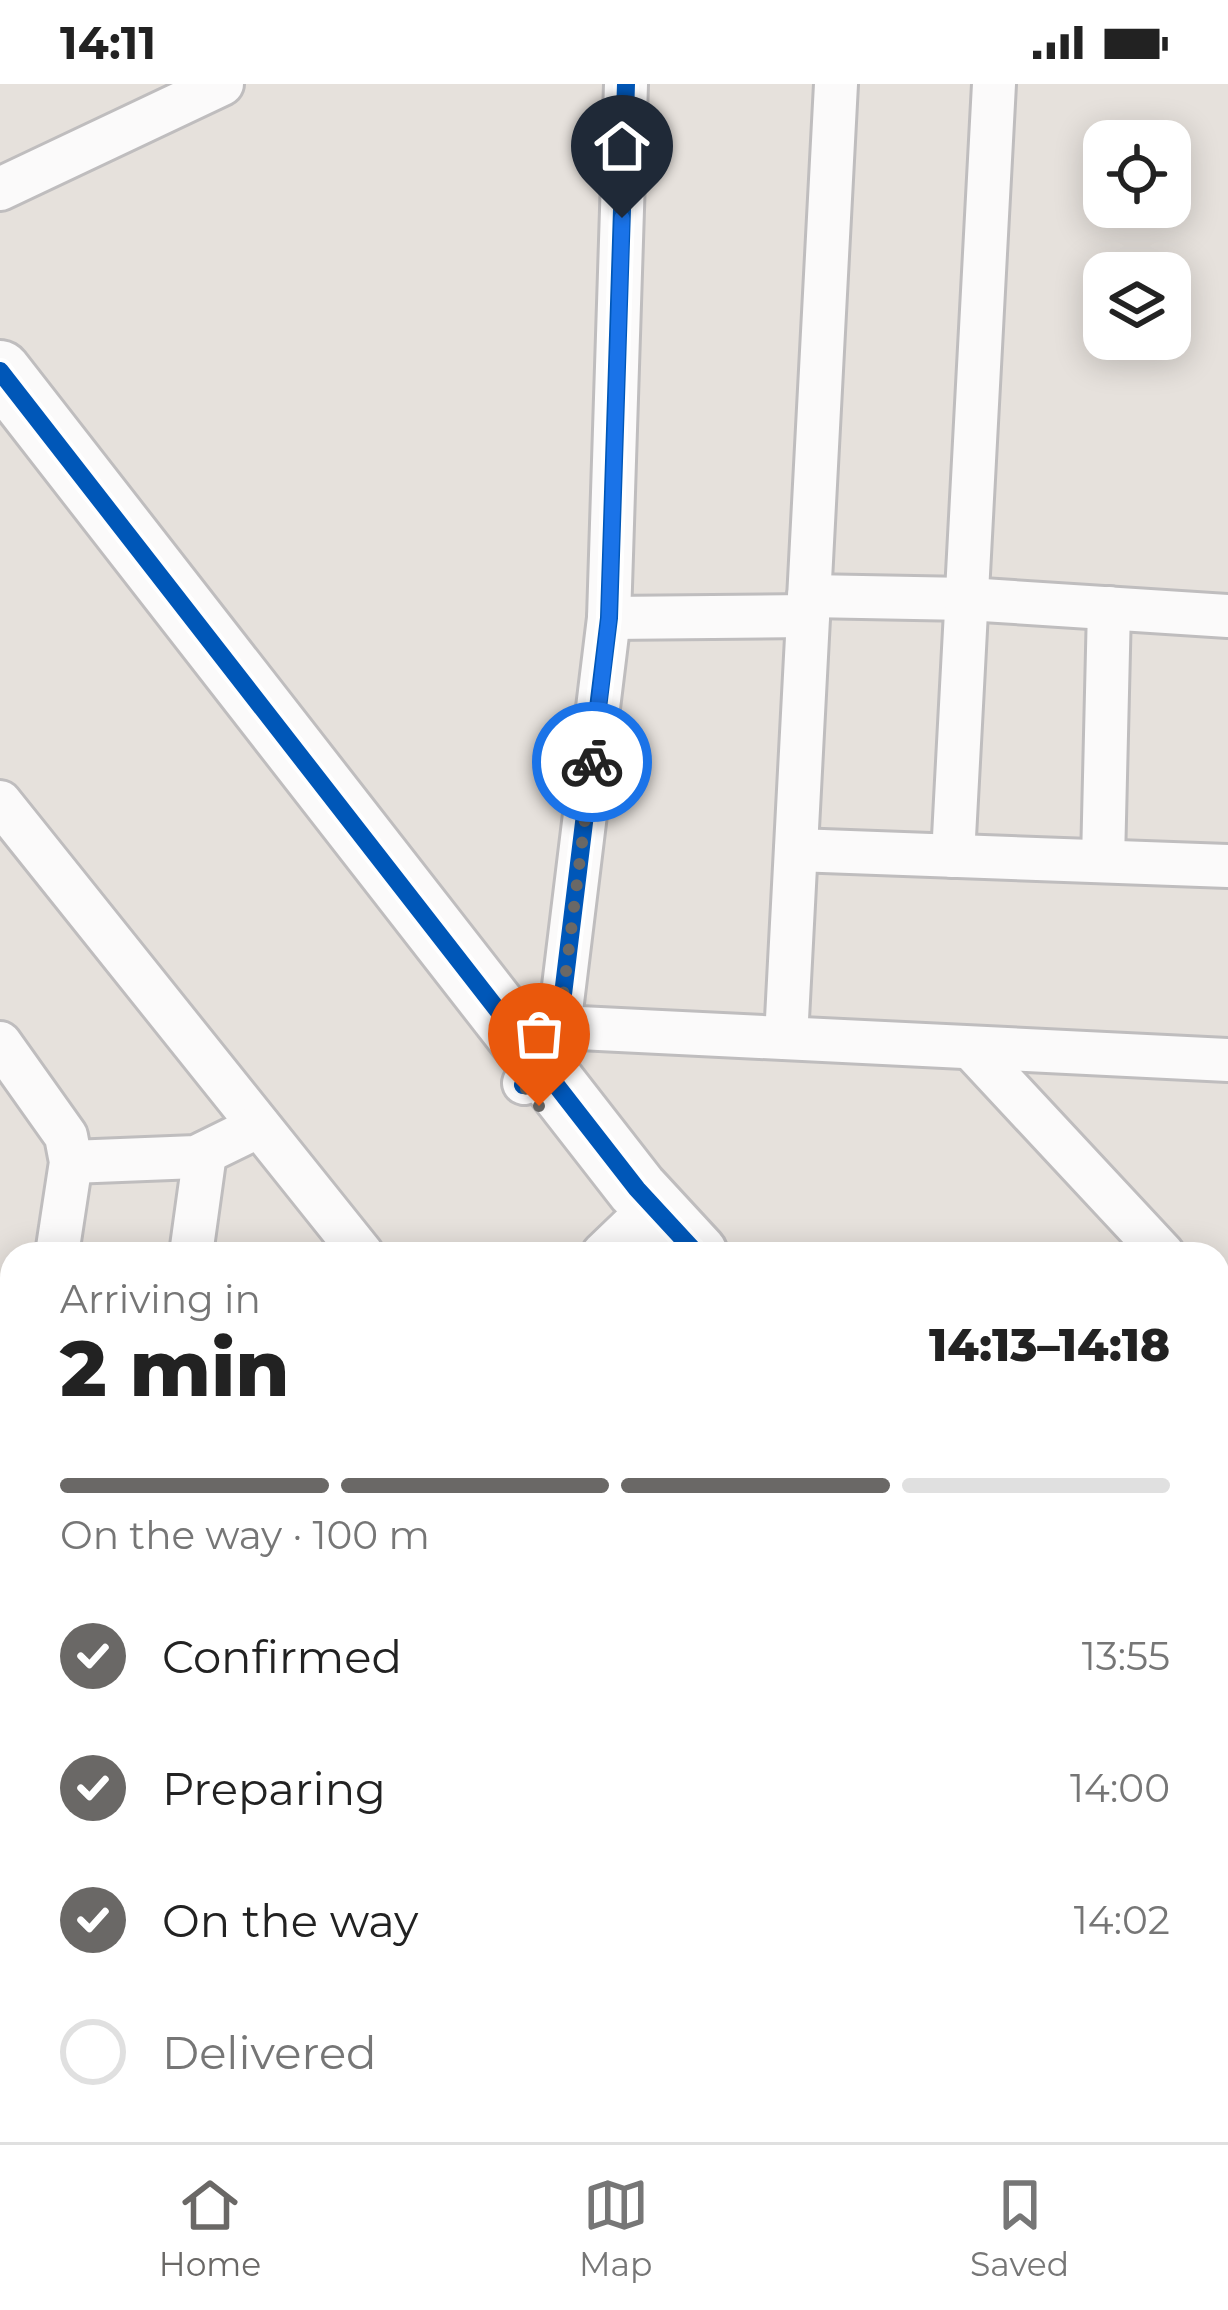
<!DOCTYPE html>
<html lang="en">
<head>
<meta charset="utf-8">
<style>
  body { margin:0; font-family:Montserrat,sans-serif; background:#f6f6f6; color:#222; height:100vh; display:flex; flex-direction:column; font-size:45px; white-space:nowrap }
  * { box-sizing:border-box; margin:0 }
  p { font-size:39px; color:#767676 }
  .icon { flex:none; width:66px; height:66px; fill:none; stroke:currentColor; stroke-width:2; stroke-linecap:round; stroke-linejoin:round }
  .map { position:relative; flex:1; overflow:hidden }
  .panel { position:absolute; left:0px; top:1158px; width:1230px; height:900px; display:flex; flex-direction:column; background:#fff; border-radius:36px 36px 0 0; box-shadow:0 6px 30px #0003 }
  .panel>* { flex:none }
  .buttons { position:absolute; left:1083px; top:36px; display:grid; gap:24px }
  .buttons a { display:grid; place-items:center; width:108px; height:108px; border-radius:24px; background:#fff; box-shadow:0 6px 30px #0003; font-size:60px }
  .pin { position:absolute; display:grid; place-items:center; width:102px; height:102px; color:#fff; margin:-123px -51px; border-radius:50% 50% 50% 0; rotate:-45deg; box-shadow:0 0 12px #0007 }
  .pin .icon { rotate:45deg }
  .courier { position:absolute; display:grid; place-items:center; width:120px; height:120px; margin:-60px; border:9px solid #1a73e8; border-radius:50%; background:#fff; color:#222; box-shadow:0 3px 15px #0007 }
  .headline em { font-style:normal; font-weight:800 }
  .headline div { display:flex; flex-direction:column-reverse }
  .headline { display:flex; align-items:center; justify-content:space-between; height:204px; padding:0 60px }
  h1 { font-size:78px; font-weight:800; line-height:90px }
  .bar { display:grid; grid-template-columns:repeat(4,1fr); gap:18px 12px; align-content:center; height:144px; padding:0 60px }
  .bar i { height:15px; border-radius:9px; background:#e0e0e0 }
  .bar .current { background:#6a6866 }
  .bar p { grid-column:span 4 }
  ol { padding:0 60px; list-style:none }
  li { display:flex; align-items:center; gap:36px; height:132px }
  li p { margin-inline-start:auto }
  li .icon { padding:12px; border-radius:50%; background:#6a6866; color:#fff; stroke-width:4 }
  li:last-child { color:#767676 }
  li i { width:66px; height:66px; border:6px solid #e0e0e0; border-radius:50% }
  .status { display:flex; justify-content:space-between; align-items:center; height:84px; padding:0 60px; background:#fff; direction:ltr }
  .status svg { height:33px; fill:currentColor }
  .menu { display:flex; justify-content:space-around; align-items:center; height:168px; border-top:3px solid #e0e0e0; background:#fff; font-size:33px; color:#767676 }
  .menu a { display:grid; justify-items:center; gap:6px }
  .menu .current { color:#6a6866 }
  .map>svg:first-child { display:block }
  .lines { fill:none; stroke-linecap:round; stroke-linejoin:round }
  .street-casing { stroke:#bfbdbe; stroke-width:48 }
  .secondary-casing { stroke:#bfbdbe; stroke-width:66 }
  .street { stroke:#fbfafa; stroke-width:42 }
  .secondary { stroke:#fbfafa; stroke-width:60 }
  .cycleway-casing { stroke:#fff; stroke-width:26 }
  .cycleway { stroke:#0057b8; stroke-width:18 }
  .done { stroke:#6a6866; stroke-width:12; stroke-dasharray:0 21.6 }
  .route { stroke:#1a73e8; stroke-width:15 }
</style>
</head>
<body>
<div class="status"><b>14:11</b><svg viewBox="0 0 49 12"><path d="M0 12V9h3v3zM5 12V6h3v6zM10 12V3h3v9zM15 12V0h3v12zM26 1h20v11H26zM47 4h2v5h-2z"/></svg></div>
<div class="map">
<svg width="1228" height="2058" viewBox="0 0 1228 2058">
  <rect width="100%" height="100%" fill="#e6e1dc"/>
  <g class="lines">
    <g class="street-casing">
      <g id="street">
        <polyline points="0,105 222,0"/>
        <polyline points="809,512 967,515 1228,532"/>
        <polyline points="609,534 808,532"/>
        <polyline points="0,718 362,1170"/>
        <polyline points="796,766 1228,782"/>
        <polyline points="953,772 994,0"/>
        <polyline points="1103,777 1109,524"/>
        <polyline points="559,943 1228,976"/>
        <polyline points="786,954 836,0"/>
        <polyline points="0,959 66,1052 71,1078 57,1170"/>
        <polyline points="971,964 1163,1170"/>
        <polyline points="524,999 559,943 609,534 626,0"/>
        <polyline points="71,1078 196,1073 259,1042"/>
        <polyline points="191,1170 205,1069"/>
        <polyline points="603,1170 653,1122"/>
        <polyline points="1218,1229 1228,1240"/>
        <polyline points="0,1440 12,1442"/>
        <polyline points="1218,1628 1228,1619"/>
        <polyline points="0,1655 12,1656"/>
        <polyline points="684,2046 803,2058"/>
        <polyline points="76,2047 244,2058"/>
        <polyline points="425,2058 426,2046"/>
        <polyline points="619,2058 620,2046"/>
        <polyline points="1109,2058 1112,2046"/>
      </g>
    </g>
    <g class="secondary-casing">
      <g id="secondary">
        <polyline points="0,287 637,1105 697,1170"/>
        <polyline points="1218,1730 1228,1741"/>
      </g>
    </g>
    <use href="#street" class="street"/>
    <use href="#secondary" class="secondary"/>
    <g class="cycleway-casing">
      <g id="cycleway">
        <polyline points="0,287 637,1105 697,1170"/>
        <polyline points="523,1001 559,943 609,534 626,0"/>
      </g>
    </g>
    <use href="#cycleway" class="cycleway"/>
  </g>
  <g class="lines">
    <polyline class="done" points="539,1022 523,1001 559,944 592,678"/>
    <polyline class="route" points="592,678 609,534 622,134"/>
  </g>
</svg>
<div class="buttons">
<a><svg class="icon" aria-label="locate" viewBox="0 0 24 24"><circle cx="12" cy="12" r="6"/><path d="M12 2v4M12 18v4M2 12h4M18 12h4"/></svg></a>
<a><svg class="icon" aria-label="layers" viewBox="0 0 24 24"><path d="M12 4l9 5-9 5-9-5zM3 14l9 5 9-5"/></svg></a>
</div>
<div class="pin" style="left:539px;top:1022px;background:#ea580c"><svg class="icon" aria-label="bag" viewBox="0 0 24 24"><path d="M5 8h14l-1 12H6zM9 8a3 3 0 0 1 6 0"/></svg></div>
<div class="pin" style="left:622px;top:134px;background:#1f2937"><svg class="icon" aria-label="home" viewBox="0 0 24 24"><path d="M3 11l9-7 9 7M6 9v11h12V9"/></svg></div>
<div class="courier" style="left:592px;top:678px"><svg class="icon" aria-label="bike" viewBox="0 0 24 24"><circle cx="6" cy="16" r="4"/><circle cx="18" cy="16" r="4"/><path d="M6 16l4-8h5l3 8M10 8l3 8H6M13 5h3"/></svg></div>
<section class="panel">
<div class="headline"><div><h1>2 min</h1><p>Arriving in</p></div><em>14:13–14:18</em></div>
<div class="bar"><i class="current"></i><i class="current"></i><i class="current"></i><i></i><p>On the way · 100 m</p></div>
<ol>
<li><svg class="icon" aria-label="check" viewBox="0 0 24 24"><path d="M5 12l5 5 9-10"/></svg>Confirmed<p>13:55</p></li>
<li><svg class="icon" aria-label="check" viewBox="0 0 24 24"><path d="M5 12l5 5 9-10"/></svg>Preparing<p>14:00</p></li>
<li><svg class="icon" aria-label="check" viewBox="0 0 24 24"><path d="M5 12l5 5 9-10"/></svg>On the way<p>14:02</p></li>
<li><i></i>Delivered</li>
</ol>
</section>
</div>
<nav class="menu">
<a class="current"><svg class="icon" aria-label="home" viewBox="0 0 24 24"><path d="M3 11l9-7 9 7M6 9v11h12V9"/></svg>Home</a>
<a><svg class="icon" aria-label="map" viewBox="0 0 24 24"><path d="M3 6l6-2 6 2 6-2v14l-6 2-6-2-6 2zM9 4v14M15 6v14"/></svg>Map</a>
<a><svg class="icon" aria-label="saved" viewBox="0 0 24 24"><path d="M7 4h10v16l-5-4-5 4z"/></svg>Saved</a>
</nav>
</body>
</html>
